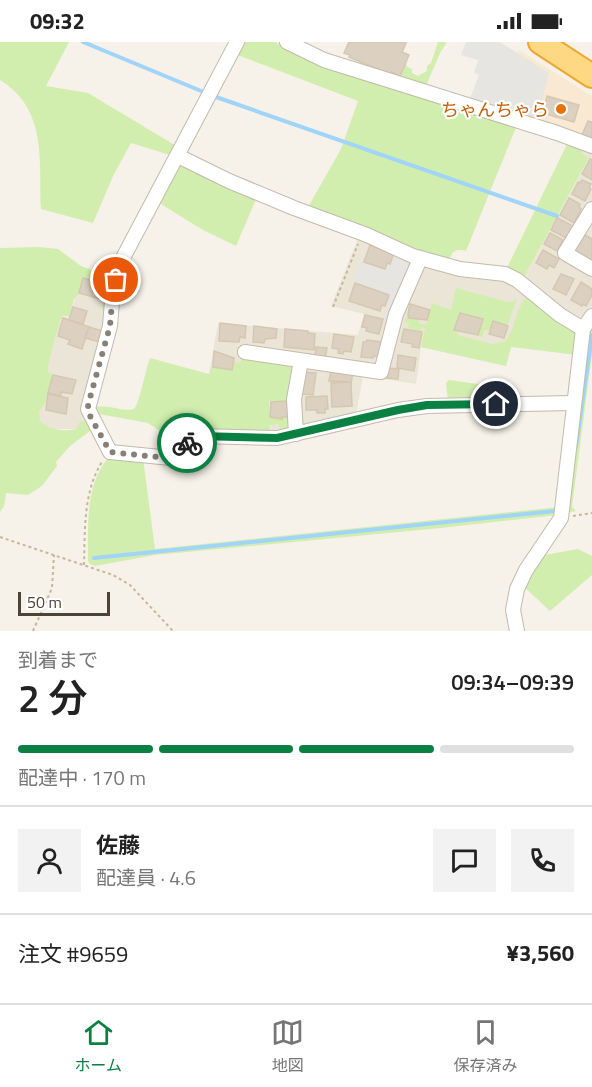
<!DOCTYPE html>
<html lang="ja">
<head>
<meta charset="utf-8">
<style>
  body { margin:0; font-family:"Titillium Web","Noto Sans JP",sans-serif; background:#f2f2f2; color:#222; height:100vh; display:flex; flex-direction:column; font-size:22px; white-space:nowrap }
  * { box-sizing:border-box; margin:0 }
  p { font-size:20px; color:#767676 }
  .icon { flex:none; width:33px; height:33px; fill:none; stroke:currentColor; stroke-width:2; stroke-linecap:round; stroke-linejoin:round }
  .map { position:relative; height:589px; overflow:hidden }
  .drawer { display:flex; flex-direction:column; background:#fff; flex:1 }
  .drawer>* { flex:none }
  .scale { position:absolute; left:18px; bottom:15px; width:92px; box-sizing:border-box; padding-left:6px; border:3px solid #4b4336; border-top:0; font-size:16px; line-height:21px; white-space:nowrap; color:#4b4336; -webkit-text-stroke:4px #fff; paint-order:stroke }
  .pin { position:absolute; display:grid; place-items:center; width:51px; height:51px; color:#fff; margin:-26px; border:3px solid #fff; border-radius:50%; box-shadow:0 2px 6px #0007 }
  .courier { position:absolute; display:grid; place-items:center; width:60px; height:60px; margin:-30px; border:4px solid #0b8043; border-radius:50%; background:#fff; color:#222; box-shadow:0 2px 8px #0007 }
  .headline em { font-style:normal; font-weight:600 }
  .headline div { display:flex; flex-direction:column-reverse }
  .headline { display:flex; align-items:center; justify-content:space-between; height:102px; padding:0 18px }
  h1 { font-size:39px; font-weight:600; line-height:45px }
  .bar { display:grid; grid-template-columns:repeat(4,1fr); gap:9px 6px; align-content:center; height:72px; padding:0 18px }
  .bar i { height:8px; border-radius:4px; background:#e0e0e0 }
  .bar .on { background:#0b8043 }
  .bar p { grid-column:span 4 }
  .line { display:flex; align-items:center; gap:15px; padding:0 18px; border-top:2px solid #e0e0e0 }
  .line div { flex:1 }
  .round { display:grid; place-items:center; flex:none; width:63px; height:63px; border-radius:0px; background:#f2f2f2 }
  .status { display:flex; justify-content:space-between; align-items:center; height:42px; padding:0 30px; background:#fff; direction:ltr }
  .status svg { height:16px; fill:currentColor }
  .dock { display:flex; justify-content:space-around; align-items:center; height:84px; border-top:2px solid #e0e0e0; background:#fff; font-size:16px; color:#767676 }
  .dock a { display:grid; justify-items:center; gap:3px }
  .dock .on { color:#0b8043 }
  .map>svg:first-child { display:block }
  .residential { fill:#ebe5d7 }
  .commercial { fill:#f9e9d3 }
  .green { fill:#d1eeae }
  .parking { fill:#e7e5e1 }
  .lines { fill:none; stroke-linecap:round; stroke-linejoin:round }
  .stream { stroke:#a0d4f8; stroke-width:4 }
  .building { fill:#dcd1c0; stroke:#d5c7b0; stroke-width:1.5 }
  .minor-casing { stroke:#c3bbab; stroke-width:16 }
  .trunk-casing { stroke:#eea72b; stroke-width:26 }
  .path { stroke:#c6b79a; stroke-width:2; stroke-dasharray:3 3; stroke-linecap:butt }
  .minor { stroke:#fff; stroke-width:14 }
  .trunk { stroke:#ffd883; stroke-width:22 }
  .done { stroke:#878075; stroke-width:6; stroke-dasharray:0 10.8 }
  .route { stroke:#0b8043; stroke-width:8 }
  .food-dot { fill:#e8710a; stroke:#fff; stroke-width:2 }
  .labels { text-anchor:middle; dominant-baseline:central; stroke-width:4.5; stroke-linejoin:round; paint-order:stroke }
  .food-label { font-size:18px; fill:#c56008; stroke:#fff; text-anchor:end }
</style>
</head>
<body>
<div class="status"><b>09:32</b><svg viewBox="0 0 49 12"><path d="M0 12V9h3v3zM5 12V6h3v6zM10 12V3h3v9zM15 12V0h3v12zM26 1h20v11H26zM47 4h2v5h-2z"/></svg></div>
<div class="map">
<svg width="592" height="589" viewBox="0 0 592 589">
  <rect width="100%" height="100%" fill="#f6f2e9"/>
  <g class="residential">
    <polygon points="592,104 592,274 511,305 506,324 421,305 416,342 363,334 355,379 271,396 269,359 259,339 209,332 218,281 358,293 364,272 331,264 359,194 521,241 589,117 580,111"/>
    <polygon points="98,230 116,238 92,377 76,387 55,387 45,384 40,379 39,375 39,370 47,358 52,333 48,331 48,323 57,291 57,285 61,275 70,274 80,240"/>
  </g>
  <polygon class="commercial" points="519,8 592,54 592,104 496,66"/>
  <g class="green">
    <path d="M0 0H69L46 44 88 51 178 105 173 114 131 101 114 132 93 181 41 167C39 117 47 67 0 38Z"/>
    <path d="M241 0H275L286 6 517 83 466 209C454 206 452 210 448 221L307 167 341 107 358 59 235 12Z"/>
    <polygon points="438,0 445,0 446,2 441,9 425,46 399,36 406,19 407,25 412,27 412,31 418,34 427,29 427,24 431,21"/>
    <polygon points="568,100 583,108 581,111 589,116 523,237 506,228"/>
    <polygon points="180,122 257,155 236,204 203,188 156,159"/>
    <path d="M40 205 58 207 81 224 112 236 108 267 103 270 101 257 105 243 83 236 79 251 74 257 70 274H63L60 278 48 324V330L53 333 47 358 39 370 40 379C50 388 63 390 76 387L79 381 85 377 94 386 70 404 56 420 57 424 42 444 28 453 6 451 4 464 0 470V206Z"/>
    <path d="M456 246 507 260H512L517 256 506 288H484L482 295 474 293H478L483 277 461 271 454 287 458 289 457 293 492 302 504 300C517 288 514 266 528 254L576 286 577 313 511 305 506 324 421 305 425 286 422 285 421 289 408 286 409 281 404 280 408 272 410 276H419L418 281 426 283 432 261 451 268Z"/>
    <polygon points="592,280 592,312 572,465 576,469 566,471 586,293"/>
    <path d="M150 316 209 332 214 316 227 328H232L234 320 241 321V316L289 321 294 329 288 359H269L270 375 282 377V375H289V384L285 389 284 386 279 387V382L270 383V393L190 394 179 388 160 389 148 381 93 371 92 366C109 361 119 370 134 367 139 363 146 326 150 316Z"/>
    <polygon points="449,338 485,343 489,348 488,358 448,359 446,341"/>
    <path d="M108 416H143L155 507 559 465 558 473 441 486 155 513 95 524 90 522 88 519C88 485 85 443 108 416Z"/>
    <polygon points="578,507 592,514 592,533 550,569 521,542 539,514"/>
  </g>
  <g class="parking">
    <polygon points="466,0 500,0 549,31 537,78 469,59 479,33 474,31 478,18 461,13"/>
    <polygon points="394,211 413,217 390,279 383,277 389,253 354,241 362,220 384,227 387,221 390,222"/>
  </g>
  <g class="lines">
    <g class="stream">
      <polyline points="83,0 206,51"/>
      <polyline points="216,55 557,174"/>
      <polyline points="576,405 592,293"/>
      <polyline points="94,516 555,469"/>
    </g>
  </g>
  <g class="building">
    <polygon points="349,0 404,0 406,1 402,10 409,13 400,34 391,30 390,32 349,15 350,13 344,11"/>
    <polygon points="547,54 579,63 574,80 543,71"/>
    <polygon points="588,79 592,80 592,98 582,93"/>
    <polygon points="590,117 592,118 592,138 582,132"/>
    <polygon points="582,138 591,142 589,146 591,147 585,159 572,152 578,140 580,141"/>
    <polygon points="569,156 580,162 579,165 581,167 574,181 560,173"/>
    <polygon points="557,176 575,185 568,197 551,188"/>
    <polygon points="550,191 563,198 557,209 544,202"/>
    <polygon points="582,191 592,197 592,219 573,208"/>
    <polygon points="370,203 394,211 390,222 387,221 385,227 364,220"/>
    <polygon points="543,208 559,217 554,226 549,223 547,227 536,221"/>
    <polygon points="561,232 574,237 566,253 553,247"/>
    <polygon points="83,236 105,243 101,257 79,251"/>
    <polygon points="581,240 592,247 592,253 586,264 583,262 582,264 571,258"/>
    <polygon points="355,241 389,253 385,264 382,263 380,269 349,259"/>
    <polygon points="410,262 430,268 427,278 409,276 408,272"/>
    <polygon points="73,265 87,269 83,282 69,278"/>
    <polygon points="460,271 483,277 478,293 454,288"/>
    <polygon points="365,273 383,277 379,292 366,289 367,286 362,285"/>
    <polygon points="63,276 89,285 82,307 68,302 70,298 58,294"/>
    <polygon points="493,279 508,284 504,296 489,292"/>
    <polygon points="220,281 246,284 245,296 240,295 239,300 219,299"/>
    <polygon points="254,284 277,287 276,296 265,297 264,301 253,300"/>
    <polygon points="89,285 103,289 100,300 85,296"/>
    <polygon points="285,287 308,289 308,291 315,292 314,308 284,305"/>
    <polygon points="404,287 422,290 419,306 412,305 413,302 401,300"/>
    <polygon points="334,292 354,295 351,310 344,309 343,312 338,311 339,307 332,306"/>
    <polygon points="367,298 382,300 380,315 373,314 373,316 361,315 363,300 366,300"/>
    <polygon points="316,305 327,306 325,316 315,314"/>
    <polygon points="214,309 234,316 232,328 213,325"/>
    <polygon points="398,313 416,316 414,329 397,326"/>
    <polygon points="388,326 399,327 398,337 387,336"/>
    <polygon points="331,328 353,332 351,340 329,339"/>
    <polygon points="304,330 316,331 313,353 302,352"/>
    <polygon points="53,333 76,338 72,352 61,350 61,354 48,351"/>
    <polygon points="351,340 352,364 332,365 331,341"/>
    <polygon points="48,352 68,356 66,372 46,368"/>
    <polygon points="327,354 328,367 325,367 325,371 317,371 317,368 306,368 306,355"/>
    <polygon points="287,359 288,375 282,375 282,377 270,375 271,360"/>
  </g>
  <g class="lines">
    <g class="minor-casing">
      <g id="minor">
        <polyline points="237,0 124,214 113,247 110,284 88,367 110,410 171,416 198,394 277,396 398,368 427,364 574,361"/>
        <polyline points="287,0 324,18 557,91 592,104"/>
        <polyline points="178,114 229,139 294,166 367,193 413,214 460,227 505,232 517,238 560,273 583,287"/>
        <polyline points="592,167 565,211 592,227"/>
        <polyline points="245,310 381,330 396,272 420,217"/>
        <polyline points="296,392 294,357 301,319"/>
        <polyline points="517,589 513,568 517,547 526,528 561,476 583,287 592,274"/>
      </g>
    </g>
    <g class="trunk-casing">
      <polyline id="trunk" points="540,0 592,34"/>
    </g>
    <g class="path">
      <polyline points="333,265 358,202"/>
      <polyline points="573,474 592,471"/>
      <polyline points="0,495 113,533 130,543 173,589"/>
      <path d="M84 523C85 489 83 450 102 420"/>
      <polyline points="33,589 52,546 54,513"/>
    </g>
    <use href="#minor" class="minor"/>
    <use href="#trunk" class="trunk"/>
  </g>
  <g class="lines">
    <polyline class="done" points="116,238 113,248 110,284 88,363 89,372 110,410 167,416 174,414 187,401"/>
    <polyline class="route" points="187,401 198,394 277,396 398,368 427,363 496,362"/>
  </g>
  <circle class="food-dot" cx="561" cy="67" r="6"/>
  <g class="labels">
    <g class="food-label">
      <text x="549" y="67">ちゃんちゃら</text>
    </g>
  </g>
</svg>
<div class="scale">50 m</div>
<div class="pin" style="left:116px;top:238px;background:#ea580c"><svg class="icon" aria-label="bag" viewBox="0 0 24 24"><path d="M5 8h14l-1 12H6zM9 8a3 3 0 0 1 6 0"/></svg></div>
<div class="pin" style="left:496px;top:362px;background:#1f2937"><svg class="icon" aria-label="home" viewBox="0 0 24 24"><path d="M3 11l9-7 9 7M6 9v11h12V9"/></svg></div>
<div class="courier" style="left:187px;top:401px"><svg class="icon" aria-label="bike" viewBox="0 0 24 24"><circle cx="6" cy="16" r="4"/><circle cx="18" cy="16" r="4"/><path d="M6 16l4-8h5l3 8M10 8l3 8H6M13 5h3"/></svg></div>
</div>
<section class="drawer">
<div class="headline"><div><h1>2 分</h1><p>到着まで</p></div><em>09:34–09:39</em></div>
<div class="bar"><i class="on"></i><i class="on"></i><i class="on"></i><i></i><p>配達中 · 170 m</p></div>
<div class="line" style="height:108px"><a class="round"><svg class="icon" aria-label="person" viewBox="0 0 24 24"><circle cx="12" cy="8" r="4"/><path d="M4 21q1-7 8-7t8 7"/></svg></a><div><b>佐藤</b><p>配達員 · 4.6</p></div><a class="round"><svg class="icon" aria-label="chat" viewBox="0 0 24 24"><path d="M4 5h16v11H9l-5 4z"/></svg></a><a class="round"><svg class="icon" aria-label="phone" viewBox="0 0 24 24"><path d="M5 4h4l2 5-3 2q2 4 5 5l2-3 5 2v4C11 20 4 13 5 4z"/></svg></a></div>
<div class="line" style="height:78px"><div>注文 #9659</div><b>¥3,560</b></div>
</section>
<nav class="dock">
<a class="on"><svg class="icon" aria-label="home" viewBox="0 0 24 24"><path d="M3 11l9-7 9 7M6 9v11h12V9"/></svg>ホーム</a>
<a><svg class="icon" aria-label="map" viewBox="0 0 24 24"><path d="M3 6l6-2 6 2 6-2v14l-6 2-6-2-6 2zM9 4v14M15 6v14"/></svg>地図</a>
<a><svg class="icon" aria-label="saved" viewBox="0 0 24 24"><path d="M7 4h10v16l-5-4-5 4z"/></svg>保存済み</a>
</nav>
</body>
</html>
